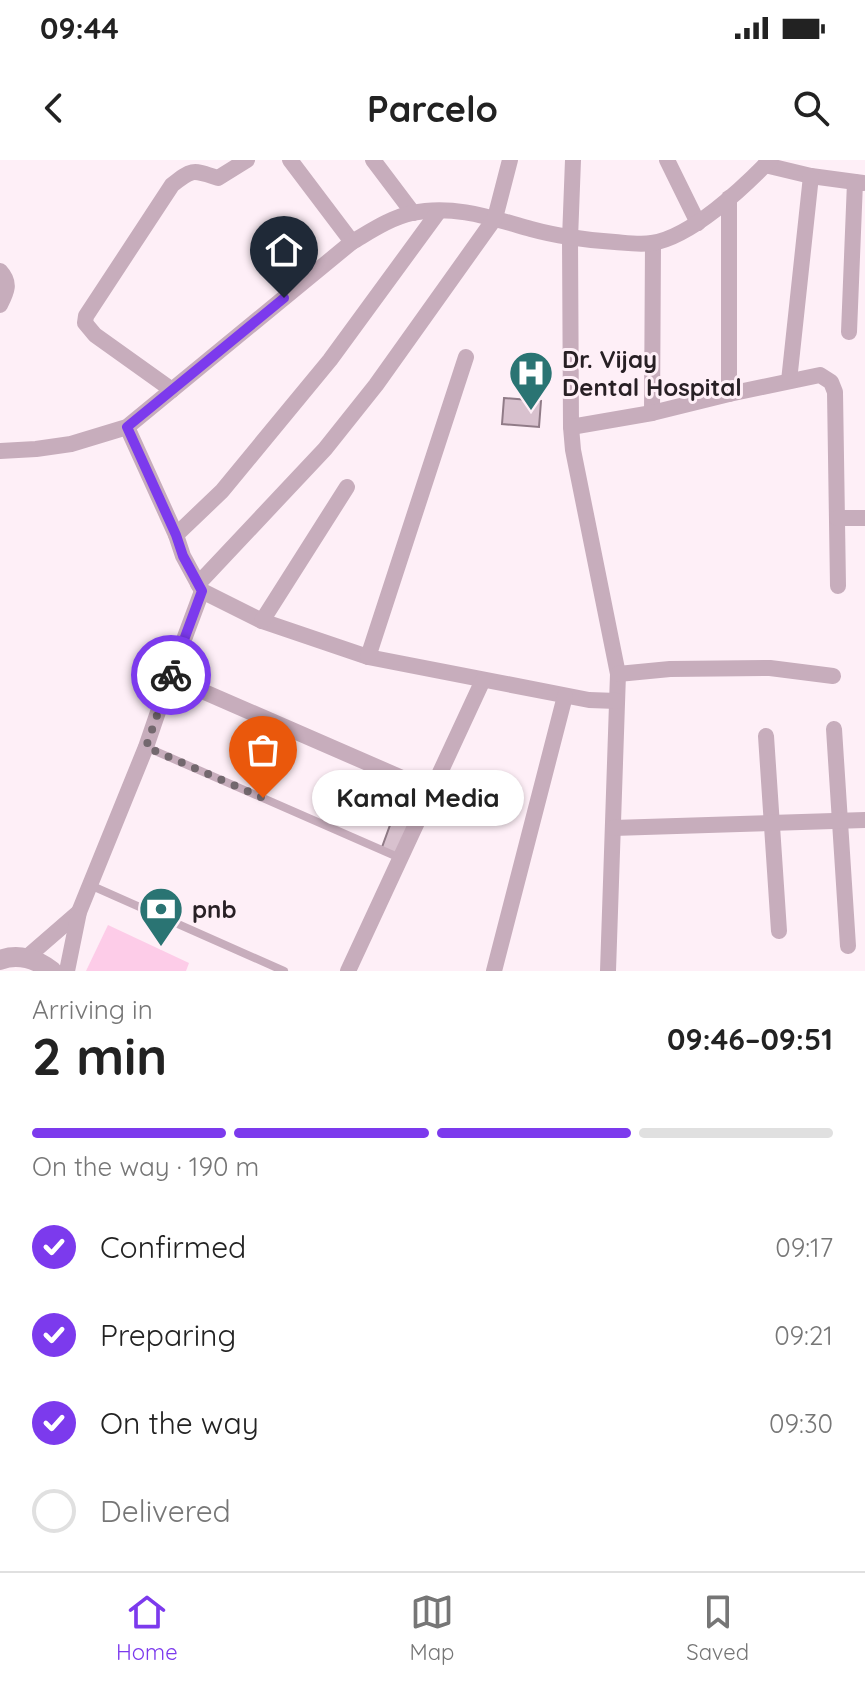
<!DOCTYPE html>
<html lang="en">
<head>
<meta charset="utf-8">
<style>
  body { margin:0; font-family:Quicksand,sans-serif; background:#f6f6f6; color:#222; height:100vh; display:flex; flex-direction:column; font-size:30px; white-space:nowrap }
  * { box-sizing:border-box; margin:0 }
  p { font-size:26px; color:#767676 }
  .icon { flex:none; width:44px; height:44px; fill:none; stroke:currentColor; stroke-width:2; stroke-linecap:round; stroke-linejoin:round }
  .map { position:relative; height:811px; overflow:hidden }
  .details { display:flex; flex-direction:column; background:#fff; flex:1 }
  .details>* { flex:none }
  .pin { position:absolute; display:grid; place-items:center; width:68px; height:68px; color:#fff; margin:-82px -34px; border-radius:50% 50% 50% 0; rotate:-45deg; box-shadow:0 0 8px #0007 }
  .pin .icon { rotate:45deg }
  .courier { position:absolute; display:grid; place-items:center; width:80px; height:80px; margin:-40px; border:6px solid #7c3aed; border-radius:50%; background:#fff; color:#222; box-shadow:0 2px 10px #0007 }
  .bubble { position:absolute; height:56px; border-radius:28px; background:#fff; box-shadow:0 2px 6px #0004; font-size:26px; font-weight:700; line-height:56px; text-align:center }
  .summary em { font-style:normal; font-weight:700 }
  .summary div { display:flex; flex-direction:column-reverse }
  .summary { display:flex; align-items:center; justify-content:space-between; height:136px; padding:0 32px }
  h1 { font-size:52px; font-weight:700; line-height:60px }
  .bar { display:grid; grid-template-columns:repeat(4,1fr); gap:12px 8px; align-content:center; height:96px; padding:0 32px }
  .bar i { height:10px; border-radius:6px; background:#e0e0e0 }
  .bar .active { background:#7c3aed }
  .bar p { grid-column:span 4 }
  ol { padding:0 32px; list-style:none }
  li { display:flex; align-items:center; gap:24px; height:88px }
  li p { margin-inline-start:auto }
  li .icon { padding:8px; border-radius:50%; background:#7c3aed; color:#fff; stroke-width:4 }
  li:last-child { color:#767676 }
  li i { width:44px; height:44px; border:4px solid #e0e0e0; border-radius:50% }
  .status { display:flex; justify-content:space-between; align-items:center; height:56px; padding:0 40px; background:#fff; direction:ltr }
  .status svg { height:22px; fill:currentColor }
  header { display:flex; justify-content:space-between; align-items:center; height:104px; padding:0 32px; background:#fff; font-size:36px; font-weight:700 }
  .tabs { display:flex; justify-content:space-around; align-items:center; height:112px; border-top:2px solid #e0e0e0; background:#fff; font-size:22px; color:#767676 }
  .tabs a { display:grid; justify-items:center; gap:4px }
  .tabs .active { color:#7c3aed }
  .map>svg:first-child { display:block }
  .green { fill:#fdcce8 }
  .building { fill:#d8c1ce; stroke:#907b87; stroke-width:2 }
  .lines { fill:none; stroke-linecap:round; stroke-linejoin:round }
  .service { stroke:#c7adbc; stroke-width:8 }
  .minor { stroke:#c7adbc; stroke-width:16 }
  .tertiary { stroke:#c7adbc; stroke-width:20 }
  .done { stroke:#73686e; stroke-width:8; stroke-dasharray:0 14.4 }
  .route { stroke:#7c3aed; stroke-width:10 }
  .labels { text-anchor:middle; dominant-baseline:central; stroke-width:6; stroke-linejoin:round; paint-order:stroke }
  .poi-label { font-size:24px; font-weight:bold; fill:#282025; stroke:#feeff7; text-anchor:start }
</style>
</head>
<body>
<div class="status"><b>09:44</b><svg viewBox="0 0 49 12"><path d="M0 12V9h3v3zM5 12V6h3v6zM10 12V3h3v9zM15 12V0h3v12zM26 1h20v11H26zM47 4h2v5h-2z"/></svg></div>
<header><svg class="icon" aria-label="back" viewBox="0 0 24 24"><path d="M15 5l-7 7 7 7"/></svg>Parcelo<svg class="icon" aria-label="search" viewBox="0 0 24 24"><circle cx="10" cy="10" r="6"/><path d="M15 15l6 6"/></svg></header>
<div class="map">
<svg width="865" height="811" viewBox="0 0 865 811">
  <rect width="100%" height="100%" fill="#feeff7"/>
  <polygon class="green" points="108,765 189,803 186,811 86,811"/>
  <g class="building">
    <polygon points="504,238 541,241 539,267 502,264"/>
    <polygon points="405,624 432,631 401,698 381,690"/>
  </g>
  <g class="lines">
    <g class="service">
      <polyline points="146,587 400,698"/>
      <polyline points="90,725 284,811"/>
    </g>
    <g class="minor">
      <polyline points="290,0 352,82"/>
      <polyline points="373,0 413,53"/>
      <polyline points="573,0 570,79 571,267 573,290 618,514 608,811"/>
      <polyline points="667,0 698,63"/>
      <polyline points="765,5 811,16 863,23"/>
      <path d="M0 111C11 123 7 131 0 145"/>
      <polyline points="849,172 855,22"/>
      <polyline points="789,221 811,16"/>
      <path d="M172 230 95 175 85 163 86 156 172 25C193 8 193 10 218 18L247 0"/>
      <polyline points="729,234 729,38"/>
      <polyline points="652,253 653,83"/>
      <polyline points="127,267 176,375 183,396 202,431 262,461 368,497 589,540 617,541"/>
      <polyline points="571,267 652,253 729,234 820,215 831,222 835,232 838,426"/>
      <path d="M0 291 36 289 71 284 127 267 352 82C371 71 390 58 412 53 453 44 492 58 531 69 560 77 586 80 615 82 627 83 640 85 652 83 691 77 743 28 770 0"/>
      <polyline points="837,358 865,358"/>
      <polyline points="176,375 222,331 330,200 439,51"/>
      <polyline points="198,424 325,289 376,225 495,58 510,0"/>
      <polyline points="262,461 347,327"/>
      <polyline points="368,497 466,197"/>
      <polyline points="618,514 670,509 770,508 833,516"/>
      <polyline points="170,517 432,631"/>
      <polyline points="834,569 848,786"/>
      <polyline points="766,576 779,771"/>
      <polyline points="613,668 865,660"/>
      <polyline points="26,798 79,752"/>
      <polyline points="67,811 79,752 146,587 170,517 202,431"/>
      <polyline points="348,811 483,520"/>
      <polyline points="494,811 565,536"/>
    </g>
    <path class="tertiary" d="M0 800C18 793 37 799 52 811"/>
  </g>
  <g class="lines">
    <polyline class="done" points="171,515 146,587 263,638"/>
    <polyline class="route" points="171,515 202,431 183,396 176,375 127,267 284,138"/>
  </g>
  <defs>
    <g id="hospital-pin" transform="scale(2.3)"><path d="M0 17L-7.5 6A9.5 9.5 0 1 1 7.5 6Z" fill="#2a7473" stroke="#feeff7"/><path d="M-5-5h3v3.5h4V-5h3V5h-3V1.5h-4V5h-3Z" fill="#fff"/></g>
    <g id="bank-pin" transform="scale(2.3)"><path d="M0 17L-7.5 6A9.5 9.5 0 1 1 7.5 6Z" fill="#2a7473" stroke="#feeff7"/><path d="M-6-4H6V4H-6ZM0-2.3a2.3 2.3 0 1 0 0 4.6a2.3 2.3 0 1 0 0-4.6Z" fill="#fff"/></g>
  </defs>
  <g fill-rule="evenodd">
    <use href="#hospital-pin" x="531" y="213"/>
    <use href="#bank-pin" x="161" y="749"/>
  </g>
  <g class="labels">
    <g class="poi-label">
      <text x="562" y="199">Dr. Vijay<tspan x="562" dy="28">Dental Hospital</tspan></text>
      <text x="192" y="749">pnb</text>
    </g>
  </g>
</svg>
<div class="pin" style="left:263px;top:638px;background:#ea580c"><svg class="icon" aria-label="bag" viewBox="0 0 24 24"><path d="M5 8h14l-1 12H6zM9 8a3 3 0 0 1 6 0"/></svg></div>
<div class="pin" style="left:284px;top:138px;background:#1f2937"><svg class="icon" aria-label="home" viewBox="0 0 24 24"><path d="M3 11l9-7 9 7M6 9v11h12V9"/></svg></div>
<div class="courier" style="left:171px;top:515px"><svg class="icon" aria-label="bike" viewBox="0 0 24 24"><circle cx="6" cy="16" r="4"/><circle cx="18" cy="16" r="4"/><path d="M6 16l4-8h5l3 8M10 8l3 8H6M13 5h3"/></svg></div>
<div class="bubble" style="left:312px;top:610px;width:212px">Kamal Media</div>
</div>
<section class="details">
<div class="summary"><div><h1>2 min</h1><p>Arriving in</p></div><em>09:46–09:51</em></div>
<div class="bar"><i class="active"></i><i class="active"></i><i class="active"></i><i></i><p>On the way · 190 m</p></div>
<ol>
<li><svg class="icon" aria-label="check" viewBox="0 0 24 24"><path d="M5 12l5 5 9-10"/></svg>Confirmed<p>09:17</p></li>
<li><svg class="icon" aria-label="check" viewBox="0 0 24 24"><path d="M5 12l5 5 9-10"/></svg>Preparing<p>09:21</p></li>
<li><svg class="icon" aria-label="check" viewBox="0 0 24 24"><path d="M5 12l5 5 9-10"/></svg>On the way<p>09:30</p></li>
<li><i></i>Delivered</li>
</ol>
</section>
<nav class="tabs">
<a class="active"><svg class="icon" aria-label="home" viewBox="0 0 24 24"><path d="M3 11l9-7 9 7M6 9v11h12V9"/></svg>Home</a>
<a><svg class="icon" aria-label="map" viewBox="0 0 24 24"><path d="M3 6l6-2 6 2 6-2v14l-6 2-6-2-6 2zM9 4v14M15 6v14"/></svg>Map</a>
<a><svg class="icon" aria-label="saved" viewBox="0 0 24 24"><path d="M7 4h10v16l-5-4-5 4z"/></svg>Saved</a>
</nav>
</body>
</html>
